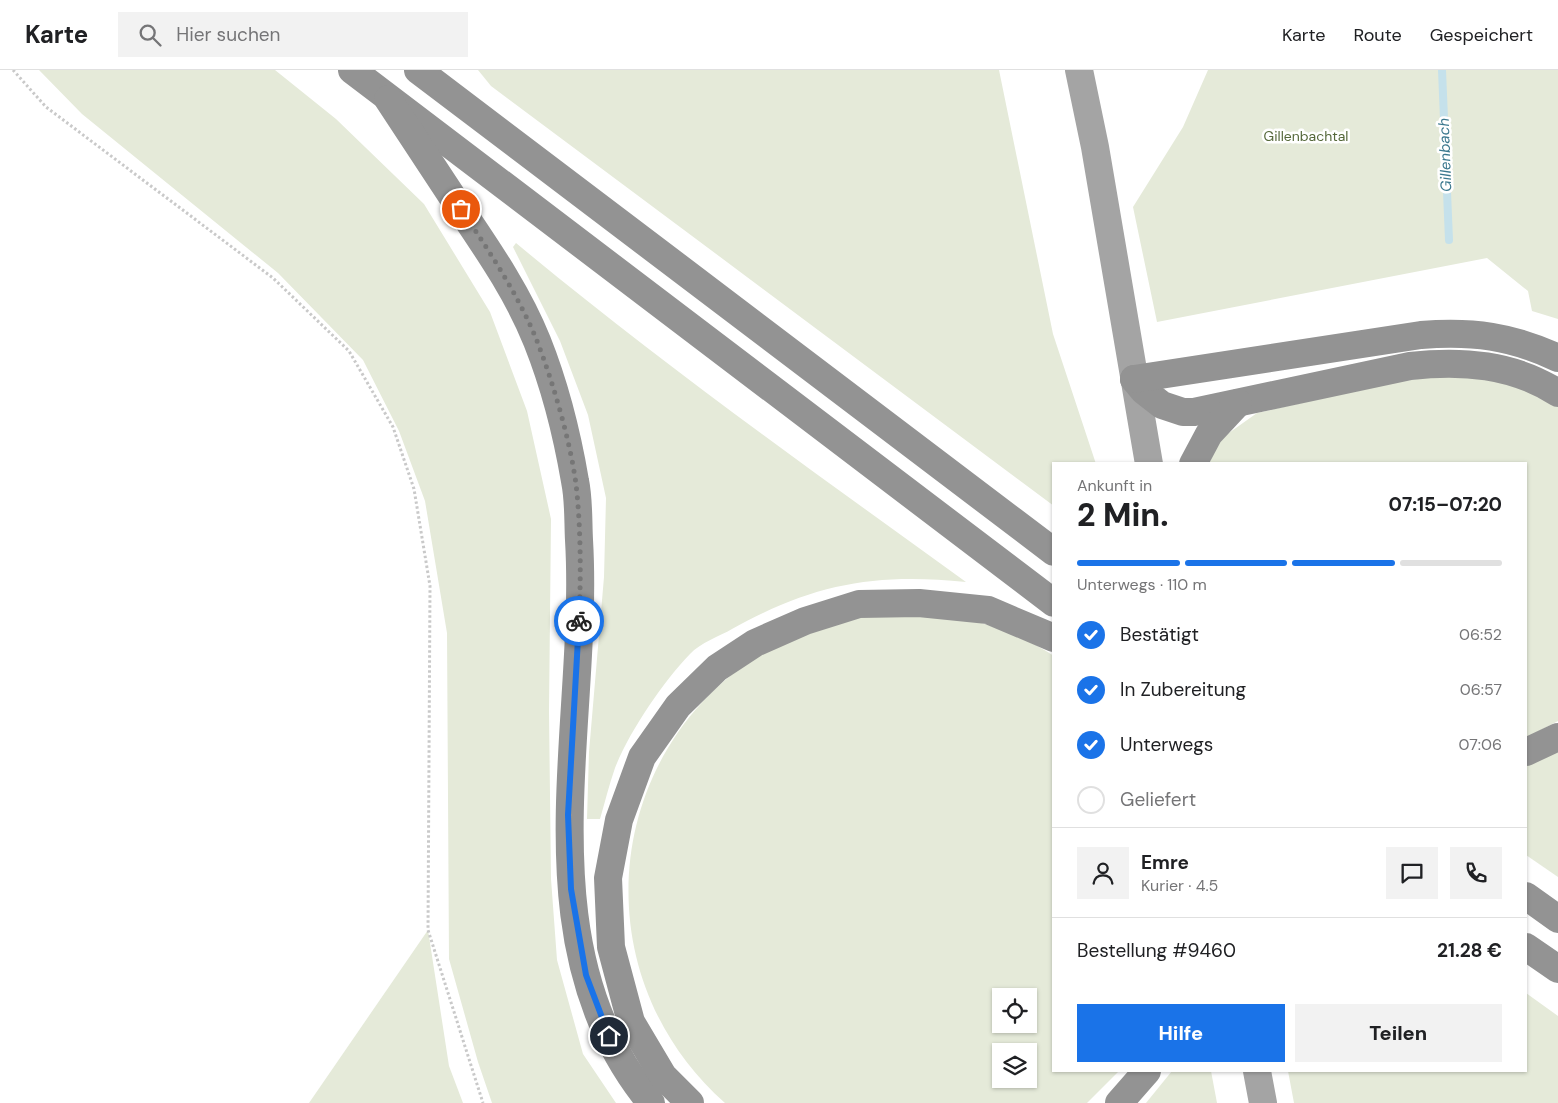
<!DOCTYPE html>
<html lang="de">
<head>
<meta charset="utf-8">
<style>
  body { margin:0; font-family:"DM Sans",sans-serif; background:#f2f2f2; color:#202124; height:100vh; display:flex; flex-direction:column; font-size:19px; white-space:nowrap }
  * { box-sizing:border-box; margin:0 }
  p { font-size:16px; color:#757577 }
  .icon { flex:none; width:28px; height:28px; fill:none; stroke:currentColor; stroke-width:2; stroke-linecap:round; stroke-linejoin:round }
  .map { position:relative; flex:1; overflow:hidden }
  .sheet { position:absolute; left:1052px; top:392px; width:475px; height:610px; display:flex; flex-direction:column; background:#fff; border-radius:0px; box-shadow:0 1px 4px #0004 }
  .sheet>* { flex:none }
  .buttons { position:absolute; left:992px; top:918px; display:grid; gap:10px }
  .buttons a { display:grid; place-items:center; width:45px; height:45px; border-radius:0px; background:#fff; box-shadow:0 1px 4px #0004; font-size:25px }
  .pin { position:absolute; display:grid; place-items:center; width:42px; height:42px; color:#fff; margin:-21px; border:2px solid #fff; border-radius:50%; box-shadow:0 1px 5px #0007 }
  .courier { position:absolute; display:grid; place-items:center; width:50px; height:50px; margin:-25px; border:4px solid #1a73e8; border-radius:50%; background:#fff; color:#222; box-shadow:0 1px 6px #0007 }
  .overview em { font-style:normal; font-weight:800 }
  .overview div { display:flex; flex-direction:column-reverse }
  .overview { display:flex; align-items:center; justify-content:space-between; height:85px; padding:0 25px }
  h1 { font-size:32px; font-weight:800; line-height:38px }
  .bar { display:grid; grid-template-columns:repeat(4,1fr); gap:8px 5px; align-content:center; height:60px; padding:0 25px }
  .bar i { height:6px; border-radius:4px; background:#e0e0e0 }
  .bar .on { background:#1a73e8 }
  .bar p { grid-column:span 4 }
  .line { display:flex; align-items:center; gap:12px; padding:0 25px; border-top:1px solid #e0e0e0 }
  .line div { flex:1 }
  .round { display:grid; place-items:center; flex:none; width:52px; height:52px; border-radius:0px; background:#f2f2f2 }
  ol { padding:0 25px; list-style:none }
  li { display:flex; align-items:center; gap:15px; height:55px }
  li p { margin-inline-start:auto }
  li .icon { padding:5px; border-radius:50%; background:#1a73e8; color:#fff; stroke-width:4 }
  li:last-child { color:#757577 }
  li i { width:28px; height:28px; border:2px solid #e0e0e0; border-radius:50% }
  .button { display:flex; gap:10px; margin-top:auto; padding:10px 25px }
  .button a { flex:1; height:58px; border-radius:0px; background:#1a73e8; color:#fff; font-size:20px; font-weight:800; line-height:58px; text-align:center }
  .button a+a { background:#f2f2f2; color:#202124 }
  header { display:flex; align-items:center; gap:30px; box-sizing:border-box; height:70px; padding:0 25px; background:#fff; border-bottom:1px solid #e0e0e0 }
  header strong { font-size:24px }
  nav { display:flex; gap:28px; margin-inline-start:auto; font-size:18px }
  .search { width:350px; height:45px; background:#f2f2f2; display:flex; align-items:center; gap:12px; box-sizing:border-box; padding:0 18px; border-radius:0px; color:#757577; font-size:19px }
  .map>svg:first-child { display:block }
  .green { fill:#e5ead9; fill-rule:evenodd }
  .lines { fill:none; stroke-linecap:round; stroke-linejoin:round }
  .stream { stroke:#c5e1eb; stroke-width:8 }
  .path { stroke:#c9c9c9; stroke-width:3; stroke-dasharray:2.5 2.5; stroke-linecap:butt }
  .primary { stroke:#a4a4a4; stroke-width:28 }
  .highway { stroke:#939393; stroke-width:28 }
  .done { stroke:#767676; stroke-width:5; stroke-dasharray:0 9 }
  .route { stroke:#1a73e8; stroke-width:6 }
  .labels { text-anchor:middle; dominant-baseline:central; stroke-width:5; stroke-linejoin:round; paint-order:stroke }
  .park-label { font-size:14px; fill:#55683a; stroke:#fff }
  .water-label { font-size:15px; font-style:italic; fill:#3b788e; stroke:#fff }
</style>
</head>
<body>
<header>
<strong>Karte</strong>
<div class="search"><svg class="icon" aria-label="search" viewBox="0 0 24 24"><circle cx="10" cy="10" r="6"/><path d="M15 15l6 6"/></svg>Hier suchen</div>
<nav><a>Karte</a><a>Route</a><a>Gespeichert</a></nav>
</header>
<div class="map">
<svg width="1558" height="1033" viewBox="0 0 1558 1033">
  <rect width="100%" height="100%" fill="#fff"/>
  <g class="green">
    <polygon points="39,0 275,0 336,49 424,134 490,242 527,341 551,449 549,641 551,809 557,890 583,984 616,1033 492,1033 478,992 449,889 447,563 425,431 399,361 363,290 278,203 82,44"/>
    <polygon points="478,0 999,0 1053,264 1096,394 1054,394 1054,436 491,16"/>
    <polygon points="1208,0 1558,0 1558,249 1532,241 1528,221 1487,188 1157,252 1133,137 1183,57"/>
    <path d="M516 173C660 293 814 402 966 512 874 503 813 514 732 559 720 566 700 573 690 584 663 612 629 662 615 698 609 715 605 732 600 749H587L589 682 604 507 606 428 588 345 560 271 513 177Z"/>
    <polygon points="1442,305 1499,310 1548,330 1558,337 1558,651 1526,668 1526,394 1209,394 1219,370 1257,343 1386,314"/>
    <path d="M885 544C907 545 931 544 954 547 987 552 1026 567 1054 586V1001H1119L1087 1033H725C575 900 604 663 783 571 812 556 852 548 885 544ZM1001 926H1029V954H1001ZM1001 981H1029V1009H1001Z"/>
    <polygon points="1558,680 1558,807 1526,785 1526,695"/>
    <polygon points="428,860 449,996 463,1033 309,1033"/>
    <polygon points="1526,923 1558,946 1558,1033 1294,1033 1288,1001 1526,1001"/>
    <polygon points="1172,1001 1211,1001 1217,1033 1146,1033"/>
  </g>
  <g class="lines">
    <polyline class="stream" points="1442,0 1449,170"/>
    <polyline class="path" points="13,0 46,37 273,208 349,281 393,357 414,419 430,516 428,860 483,1033"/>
    <g class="primary">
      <polyline points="1079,0 1095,77 1149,394"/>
      <polyline points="1257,1001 1263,1033"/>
    </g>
    <g class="highway">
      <polyline points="352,0 1054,533"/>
      <polyline points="418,0 1054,482"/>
      <path d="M388 29C414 68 439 107 465 146 492 186 519 226 537 271 555 316 567 364 575 411 579 430 578 451 579 470 590 656 519 874 651 1033"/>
      <path d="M1134 309 1144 321 1162 335 1183 342H1194L1410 296C1462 290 1513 294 1558 323"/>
      <path d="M1134 309 1421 265C1473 261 1511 266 1558 288"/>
      <polyline points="1193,394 1209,364 1238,333"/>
      <polyline points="1526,682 1558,667"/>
      <polyline points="1526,826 1558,849"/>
      <polyline points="1526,877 1558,899"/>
      <polyline points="690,1033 663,1006 631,952 611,877 608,808 619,750 642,687 678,636 717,598 755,573 805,551 859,534 919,533 988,540 1054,568"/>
      <polyline points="1119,1033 1147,1001"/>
    </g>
  </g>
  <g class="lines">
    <path class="done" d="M461 139C489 181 518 224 537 271 553 312 570 370 576 414 581 459 581 506 579 551"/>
    <polyline class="route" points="579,551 568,745 571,819 586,905 609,966"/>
  </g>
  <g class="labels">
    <g class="park-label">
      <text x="1306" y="66">Gillenbachtal</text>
    </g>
    <g class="water-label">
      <text transform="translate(1445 85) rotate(-92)">Gillenbach</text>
    </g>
  </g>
</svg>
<div class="buttons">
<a><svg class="icon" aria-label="locate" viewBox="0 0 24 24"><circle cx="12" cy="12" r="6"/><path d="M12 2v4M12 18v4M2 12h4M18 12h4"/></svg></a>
<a><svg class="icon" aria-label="layers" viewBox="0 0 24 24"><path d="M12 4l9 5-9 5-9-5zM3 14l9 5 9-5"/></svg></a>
</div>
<div class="pin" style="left:461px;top:139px;background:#ea580c"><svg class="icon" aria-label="bag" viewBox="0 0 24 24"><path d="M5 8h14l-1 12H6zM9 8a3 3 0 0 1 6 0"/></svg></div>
<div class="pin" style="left:609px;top:966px;background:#1f2937"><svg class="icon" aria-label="home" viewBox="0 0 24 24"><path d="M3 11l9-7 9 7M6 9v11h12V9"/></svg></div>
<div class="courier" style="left:579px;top:551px"><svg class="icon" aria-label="bike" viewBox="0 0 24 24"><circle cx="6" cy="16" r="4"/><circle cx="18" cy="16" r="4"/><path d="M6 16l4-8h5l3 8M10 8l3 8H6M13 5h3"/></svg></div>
<section class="sheet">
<div class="overview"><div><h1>2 Min.</h1><p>Ankunft in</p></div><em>07:15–07:20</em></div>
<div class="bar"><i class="on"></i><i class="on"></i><i class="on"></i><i></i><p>Unterwegs · 110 m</p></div>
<ol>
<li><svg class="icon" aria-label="check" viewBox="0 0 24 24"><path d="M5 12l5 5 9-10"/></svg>Bestätigt<p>06:52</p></li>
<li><svg class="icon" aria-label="check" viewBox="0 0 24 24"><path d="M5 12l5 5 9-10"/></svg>In Zubereitung<p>06:57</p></li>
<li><svg class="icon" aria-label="check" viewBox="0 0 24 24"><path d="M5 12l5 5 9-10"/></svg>Unterwegs<p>07:06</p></li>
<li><i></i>Geliefert</li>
</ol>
<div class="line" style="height:90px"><a class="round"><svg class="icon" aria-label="person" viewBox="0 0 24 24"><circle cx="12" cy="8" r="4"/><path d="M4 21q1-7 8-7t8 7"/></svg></a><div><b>Emre</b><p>Kurier · 4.5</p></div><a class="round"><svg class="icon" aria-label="chat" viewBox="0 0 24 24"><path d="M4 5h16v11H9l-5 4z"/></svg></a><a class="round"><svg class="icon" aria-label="phone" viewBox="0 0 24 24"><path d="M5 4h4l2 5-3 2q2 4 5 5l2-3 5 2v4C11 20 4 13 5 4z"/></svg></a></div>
<div class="line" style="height:65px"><div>Bestellung #9460</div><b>21.28 €</b></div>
<div class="button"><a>Hilfe</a><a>Teilen</a></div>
</section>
</div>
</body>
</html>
